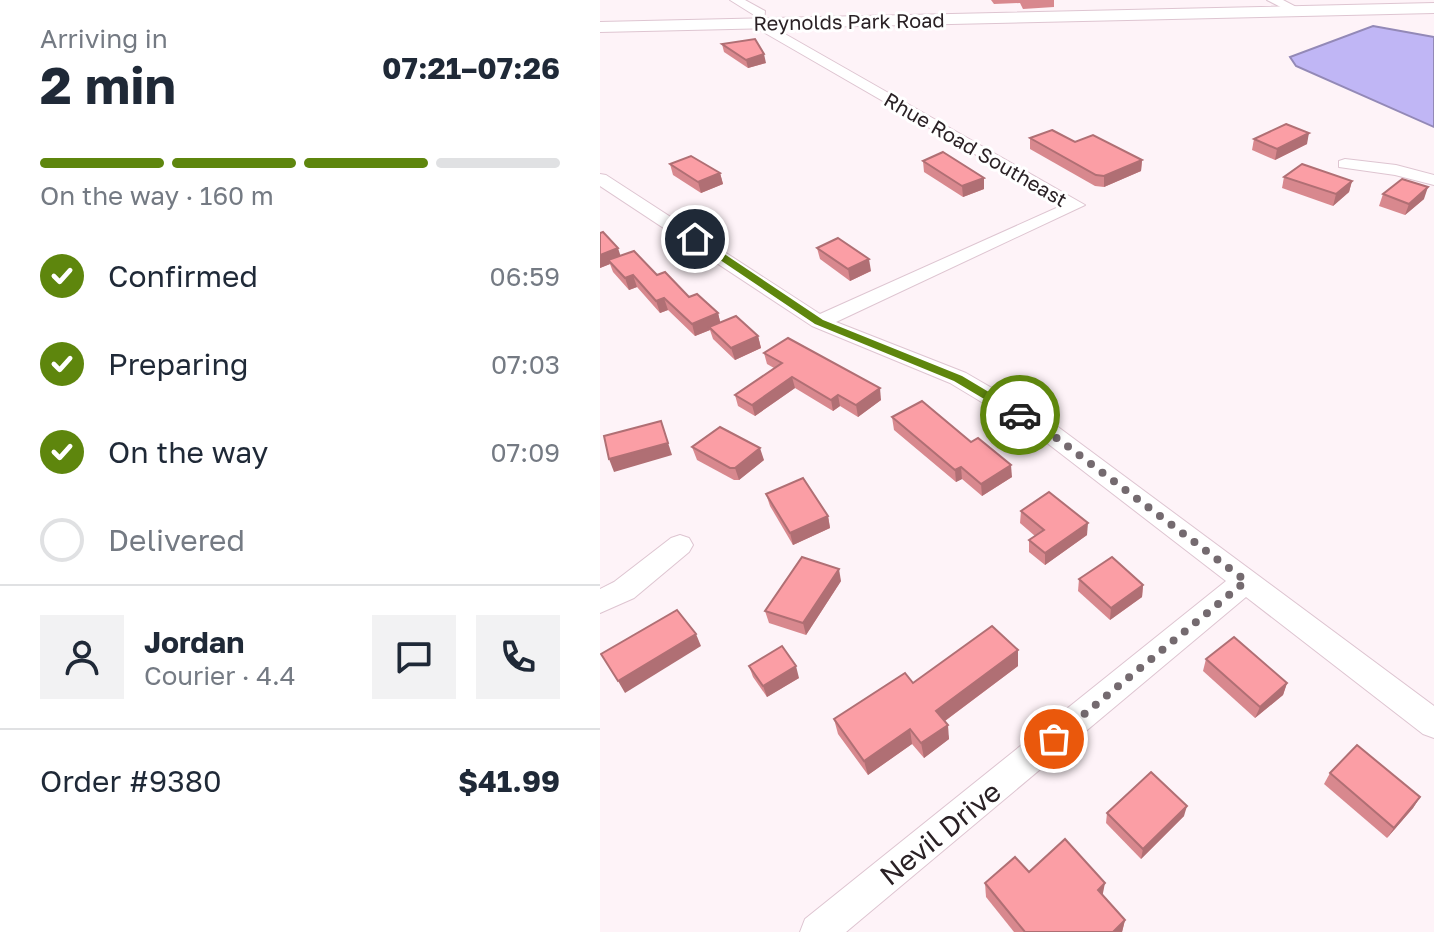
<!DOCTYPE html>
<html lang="en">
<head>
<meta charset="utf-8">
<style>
  body { margin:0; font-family:"Golos Text",sans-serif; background:#f2f2f3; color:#1f2937; height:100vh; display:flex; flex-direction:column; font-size:30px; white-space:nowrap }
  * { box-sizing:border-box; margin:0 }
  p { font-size:26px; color:#747a83 }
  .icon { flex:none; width:44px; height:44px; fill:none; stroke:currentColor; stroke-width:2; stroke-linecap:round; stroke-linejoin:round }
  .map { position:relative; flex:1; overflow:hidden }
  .drawer { display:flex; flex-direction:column; background:#fff; width:600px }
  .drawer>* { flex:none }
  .pin { position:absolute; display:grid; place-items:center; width:68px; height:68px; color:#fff; margin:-34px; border:4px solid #fff; border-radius:50%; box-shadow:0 2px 8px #0007 }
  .courier { position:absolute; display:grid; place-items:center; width:80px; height:80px; margin:-40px; border:6px solid #5e860d; border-radius:50%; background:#fff; color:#222; box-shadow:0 2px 10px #0007 }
  .headline em { font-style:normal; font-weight:700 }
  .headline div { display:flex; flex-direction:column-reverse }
  .headline { display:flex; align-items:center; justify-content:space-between; height:136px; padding:0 40px }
  h1 { font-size:52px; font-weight:700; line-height:60px }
  .bar { display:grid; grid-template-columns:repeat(4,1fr); gap:12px 8px; align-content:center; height:96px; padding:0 40px }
  .bar i { height:10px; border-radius:6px; background:#e0e1e3 }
  .bar .active { background:#5e860d }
  .bar p { grid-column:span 4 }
  .line { display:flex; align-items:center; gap:20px; padding:0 40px; border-top:2px solid #e0e1e3 }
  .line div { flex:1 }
  .round { display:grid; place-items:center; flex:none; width:84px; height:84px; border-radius:0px; background:#f2f2f3 }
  ol { padding:0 40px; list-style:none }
  li { display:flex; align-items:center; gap:24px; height:88px }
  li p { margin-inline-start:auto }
  li .icon { padding:8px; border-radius:50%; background:#5e860d; color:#fff; stroke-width:4 }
  li:last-child { color:#747a83 }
  li i { width:44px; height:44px; border:4px solid #e0e1e3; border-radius:50% }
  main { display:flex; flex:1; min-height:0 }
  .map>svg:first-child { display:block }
  .water { fill:#c0b6f5; stroke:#9389b7; stroke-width:2 }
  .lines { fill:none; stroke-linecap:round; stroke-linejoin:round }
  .street-casing { stroke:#dec5d1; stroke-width:2 }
  .secondary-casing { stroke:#dec5d1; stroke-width:2 }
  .street { fill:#fff; fill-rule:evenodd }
  .secondary { fill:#fff; fill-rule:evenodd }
  .wall { fill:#d8888e }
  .shaded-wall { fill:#b06f74 }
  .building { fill:#fb9ea5; stroke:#b06f74; stroke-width:2 }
  .route { fill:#5e860d }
  .done { stroke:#746a6f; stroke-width:8; stroke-dasharray:0 14.4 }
  .labels { text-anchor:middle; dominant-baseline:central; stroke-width:6; stroke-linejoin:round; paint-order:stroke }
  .far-street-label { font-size:20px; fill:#2a2125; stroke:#fff }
  .near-street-label { font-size:28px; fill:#2a2125; stroke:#fff }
</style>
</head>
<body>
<main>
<section class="drawer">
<div class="headline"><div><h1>2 min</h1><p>Arriving in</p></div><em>07:21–07:26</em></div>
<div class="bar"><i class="active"></i><i class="active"></i><i class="active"></i><i></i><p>On the way · 160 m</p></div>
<ol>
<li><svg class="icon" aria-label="check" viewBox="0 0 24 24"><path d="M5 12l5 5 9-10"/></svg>Confirmed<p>06:59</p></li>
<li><svg class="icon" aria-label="check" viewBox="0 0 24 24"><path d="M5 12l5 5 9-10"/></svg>Preparing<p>07:03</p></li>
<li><svg class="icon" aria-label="check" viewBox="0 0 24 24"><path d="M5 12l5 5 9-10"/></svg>On the way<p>07:09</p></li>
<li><i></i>Delivered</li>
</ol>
<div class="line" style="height:144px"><a class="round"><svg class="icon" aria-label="person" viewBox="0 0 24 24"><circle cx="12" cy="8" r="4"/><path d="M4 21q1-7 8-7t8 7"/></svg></a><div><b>Jordan</b><p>Courier · 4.4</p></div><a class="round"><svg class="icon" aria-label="chat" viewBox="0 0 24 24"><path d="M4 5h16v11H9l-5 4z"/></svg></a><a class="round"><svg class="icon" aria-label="phone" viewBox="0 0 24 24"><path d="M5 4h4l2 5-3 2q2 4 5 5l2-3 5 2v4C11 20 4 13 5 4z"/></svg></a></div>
<div class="line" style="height:104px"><div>Order #9380</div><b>$41.99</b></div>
</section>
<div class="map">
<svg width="834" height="932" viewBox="0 0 834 932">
  <rect width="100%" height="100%" fill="#fef3f8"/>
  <polygon class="water" points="773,26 834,37 834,127 696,66 690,57"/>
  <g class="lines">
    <g class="street-casing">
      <g id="street">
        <polygon points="130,0 145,0 165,11 164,22 485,205 236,322 366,373 454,424 834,706 834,738 823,734 646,597 246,932 200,932 205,919 626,581 438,436 350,383 212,326 0,186 0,174 6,175 220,314 463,205 153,26 154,15"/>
        <polygon points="667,0 683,0 704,11 694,14"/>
        <polygon points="745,159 796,165 834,175 834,185 795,175 739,167 739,161"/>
        <polygon points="80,535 89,538 93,545 89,552 34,598 0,613 0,589 14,582 71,538"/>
      </g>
    </g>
    <g class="secondary-casing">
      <polygon id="secondary" points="834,3 834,13 0,32 0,22"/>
    </g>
    <use href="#street" class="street"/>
    <use href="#secondary" class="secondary"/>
  </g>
  <g class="wall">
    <polygon points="391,0 454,0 454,7 423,9 420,3 394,4"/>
    <polygon points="122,44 166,63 148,68 124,52"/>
    <polygon points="430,138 475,142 542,160 541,171 504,187 495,186 430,149"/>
    <polygon points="654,139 707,144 675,160 652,150"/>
    <polygon points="323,161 384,189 363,197 324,172"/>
    <polygon points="70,164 120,173 123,184 101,193 73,175"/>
    <polygon points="684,177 752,181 749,192 733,206 682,188"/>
    <polygon points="783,194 824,199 805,215 779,206"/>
    <polygon points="0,233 20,256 57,275 89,297 118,313 120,322 158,336 161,348 135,360 113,339 110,330 95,336 68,310 60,313 37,287 29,290 13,272 10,264 0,268"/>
    <polygon points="217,248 271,271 250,281 220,259"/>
    <polygon points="164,353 281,400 258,417 240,406 233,411 195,388 155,416 138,406 135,395 174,368 167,364"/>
    <polygon points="292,417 371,442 412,477 382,496 362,479 356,482 294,430"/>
    <polygon points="92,447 164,460 139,480 134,480 97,460"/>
    <polygon points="166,494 228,516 230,528 193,545 170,506"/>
    <polygon points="421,511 487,535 445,565 429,552 429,540 435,536 420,523"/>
    <polygon points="479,579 543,585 542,597 510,620 478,591"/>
    <polygon points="241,581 206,635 169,623 165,611"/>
    <polygon points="606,659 687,683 683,695 655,718 603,671"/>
    <polygon points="149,666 199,678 167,697 153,677"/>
    <polygon points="418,666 345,721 349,739 324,758 312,744 268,775 238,734 234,719 313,683"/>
    <polygon points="730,773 820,797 813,808 787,838 724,784"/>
    <polygon points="507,813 584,816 541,859 506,823"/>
    <polygon points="429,872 502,895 525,920 522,932 414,932 386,897 385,883"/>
  </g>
  <g class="shaded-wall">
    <polygon points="164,54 166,63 148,68 146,60"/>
    <polygon points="709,133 707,144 675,160 677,149"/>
    <polygon points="542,160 541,171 504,187 504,176"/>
    <polygon points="120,173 123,184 101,193 98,182"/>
    <polygon points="384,178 384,189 363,197 362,186"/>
    <polygon points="752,181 749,192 733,206 736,194"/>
    <polygon points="828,187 824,199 805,215 809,204"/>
    <polygon points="18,248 22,260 8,260 10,264 0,268 0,255"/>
    <polygon points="269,259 271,271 250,281 248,269"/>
    <polygon points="33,275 37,287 29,290 25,278"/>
    <polygon points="64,298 68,310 60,313 56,301"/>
    <polygon points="118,313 121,325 109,327 110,330 95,336 92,324"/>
    <polygon points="158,336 161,348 135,360 131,348"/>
    <polygon points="192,377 195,388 155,416 152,405"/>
    <polygon points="280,388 281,400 258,417 256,405"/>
    <polygon points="238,395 240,406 233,411 231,400"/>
    <polygon points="61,421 72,455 14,472 9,459"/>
    <polygon points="160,448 164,460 139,480 135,468"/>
    <polygon points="411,465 412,477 382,496 381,484"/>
    <polygon points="361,467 362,479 356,482 355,470"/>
    <polygon points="228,516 230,528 193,545 190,533"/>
    <polygon points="488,523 487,535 445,565 445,553"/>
    <polygon points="239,569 241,581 206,635 203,623"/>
    <polygon points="543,585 542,597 510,620 511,608"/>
    <polygon points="96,634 101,646 25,693 18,681"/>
    <polygon points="418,650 418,666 338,726 336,711"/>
    <polygon points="196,666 199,678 167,697 163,686"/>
    <polygon points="687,683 683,695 655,718 660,707"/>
    <polygon points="348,725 349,739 324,758 321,743"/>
    <polygon points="310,729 312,744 268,775 264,761"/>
    <polygon points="820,797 813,808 787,838 794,828"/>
    <polygon points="587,806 584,816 541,859 543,849"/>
    <polygon points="505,883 502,898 498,890"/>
    <polygon points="525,920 522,932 513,932"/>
  </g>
  <g class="building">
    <polygon points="155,39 164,54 146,60 122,44"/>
    <polygon points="686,124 709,133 677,149 654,139"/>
    <polygon points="452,130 475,142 493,135 542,160 504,176 496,175 430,138"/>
    <polygon points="343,152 384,178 362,186 323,161"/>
    <polygon points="91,156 120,173 98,182 70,164"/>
    <polygon points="702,164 752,181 736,194 684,177"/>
    <polygon points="802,179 828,187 809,204 783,194"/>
    <polygon points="3,232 18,248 0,255 0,233"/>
    <polygon points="238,238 269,259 248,269 217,248"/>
    <polygon points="34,251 57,275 65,272 89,297 97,294 118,313 92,324 64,298 56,301 33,275 25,278 8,260"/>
    <polygon points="136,316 158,336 131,348 109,327"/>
    <polygon points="188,338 280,388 256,405 238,395 231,400 192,377 152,405 135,395 182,363 164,353"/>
    <polygon points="322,401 371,442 378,438 411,465 381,484 361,467 355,470 292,417"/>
    <polygon points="61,421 68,443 9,459 4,436"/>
    <polygon points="120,427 160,448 135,468 130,468 92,447"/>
    <polygon points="203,478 228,516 190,533 166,494"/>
    <polygon points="449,492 488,523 445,553 429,540 444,530 421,511"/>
    <polygon points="202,557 239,569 203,623 165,611"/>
    <polygon points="512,557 543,585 511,608 479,579"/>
    <polygon points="77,610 96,634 18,681 1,654"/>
    <polygon points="392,626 418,650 336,711 348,725 321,743 310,729 264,761 234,719 305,673 313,683"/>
    <polygon points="634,637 687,683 660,707 606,659"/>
    <polygon points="182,646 196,666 163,686 149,666"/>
    <polygon points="757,745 820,797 794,828 730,773"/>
    <polygon points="551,772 587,806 543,849 507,813"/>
    <polygon points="465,839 505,883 498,890 525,920 513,932 425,932 385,883 415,857 429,872"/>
  </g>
  <polygon class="route" points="92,237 99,237 223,320 362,376 427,415 416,418 354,381 215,324 92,241"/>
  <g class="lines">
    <polyline class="done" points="420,415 446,430 646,581 454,739"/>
  </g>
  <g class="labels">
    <g class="far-street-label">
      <text transform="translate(249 21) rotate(-1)">Reynolds Park Road</text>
      <text transform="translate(376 149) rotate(30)">Rhue Road Southeast</text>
    </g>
    <g class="near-street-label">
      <text transform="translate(340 833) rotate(-39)">Nevil Drive</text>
    </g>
  </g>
</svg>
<div class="pin" style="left:454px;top:739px;background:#ea580c"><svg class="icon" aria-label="bag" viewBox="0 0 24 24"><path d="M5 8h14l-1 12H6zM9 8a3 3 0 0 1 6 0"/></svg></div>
<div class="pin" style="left:95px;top:239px;background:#1f2937"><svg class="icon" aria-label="home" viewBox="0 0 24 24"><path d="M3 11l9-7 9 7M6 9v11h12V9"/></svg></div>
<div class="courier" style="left:420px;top:415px"><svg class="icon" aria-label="car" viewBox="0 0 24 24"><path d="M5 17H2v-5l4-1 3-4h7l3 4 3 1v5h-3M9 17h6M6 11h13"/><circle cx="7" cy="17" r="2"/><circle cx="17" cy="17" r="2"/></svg></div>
</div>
</main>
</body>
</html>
